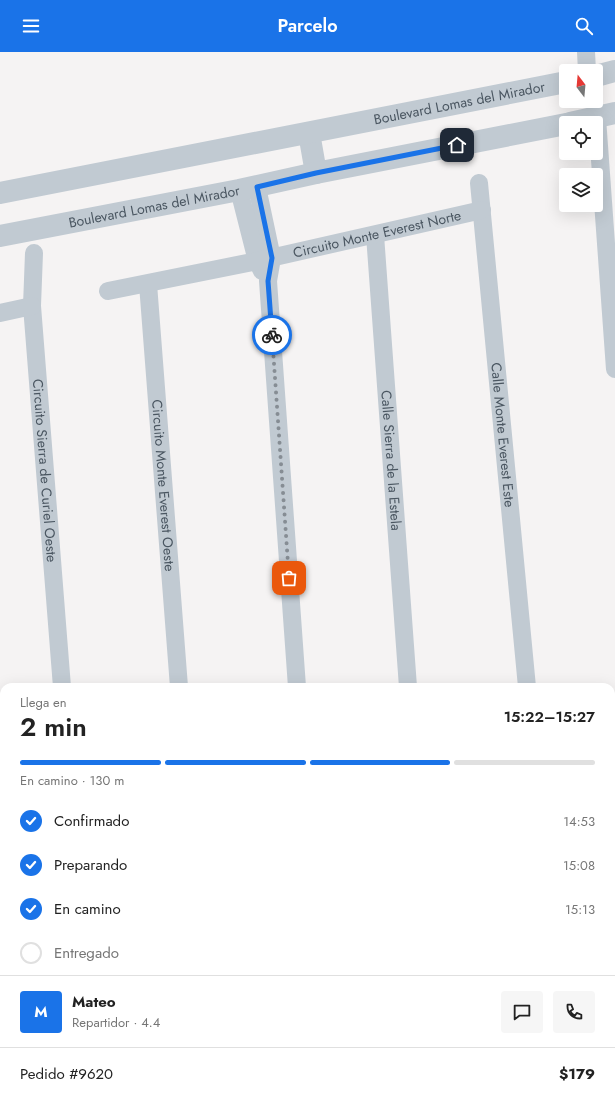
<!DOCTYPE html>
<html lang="es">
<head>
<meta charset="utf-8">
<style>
  body { margin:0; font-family:Jost,sans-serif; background:#f6f6f6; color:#222; height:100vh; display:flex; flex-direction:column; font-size:15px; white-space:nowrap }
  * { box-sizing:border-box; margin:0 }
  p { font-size:13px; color:#767676 }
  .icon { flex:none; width:22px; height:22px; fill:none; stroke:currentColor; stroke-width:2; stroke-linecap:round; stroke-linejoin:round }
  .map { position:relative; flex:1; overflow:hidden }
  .panel { position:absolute; left:0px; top:631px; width:615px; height:424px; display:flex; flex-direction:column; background:#fff; border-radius:12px 12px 0 0; box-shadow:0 4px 16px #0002 }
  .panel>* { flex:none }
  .needle { width:26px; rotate:344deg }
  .controls { position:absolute; left:559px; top:12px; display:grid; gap:8px }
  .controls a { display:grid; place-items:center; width:44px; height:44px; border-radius:4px; background:#fff; box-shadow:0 4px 16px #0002; font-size:20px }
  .pin { position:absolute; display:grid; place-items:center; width:34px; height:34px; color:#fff; margin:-17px; border-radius:8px; box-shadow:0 2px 6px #0006 }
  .courier { position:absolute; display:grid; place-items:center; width:40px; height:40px; margin:-20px; border:3px solid #1a73e8; border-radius:50%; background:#fff; color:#222; box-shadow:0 1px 5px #0007 }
  .summary em { font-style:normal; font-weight:600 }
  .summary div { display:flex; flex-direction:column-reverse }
  .summary { display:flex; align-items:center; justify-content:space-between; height:68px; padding:0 20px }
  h1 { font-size:26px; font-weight:600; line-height:30px }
  .bar { display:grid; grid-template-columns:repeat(4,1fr); gap:6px 4px; align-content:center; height:48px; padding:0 20px }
  .bar i { height:5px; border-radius:3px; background:#e0e0e0 }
  .bar .selected { background:#1a73e8 }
  .bar p { grid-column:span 4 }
  .line { display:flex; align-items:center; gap:10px; padding:0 20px; border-top:1px solid #e0e0e0 }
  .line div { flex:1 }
  .round { display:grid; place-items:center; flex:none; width:42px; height:42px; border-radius:4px; background:#f6f6f6 }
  ol { padding:0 20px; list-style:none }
  li { display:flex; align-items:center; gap:12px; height:44px }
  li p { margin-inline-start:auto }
  li .icon { padding:4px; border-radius:50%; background:#1a73e8; color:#fff; stroke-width:4 }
  li:last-child { color:#767676 }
  li i { width:22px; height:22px; border:2px solid #e0e0e0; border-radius:50% }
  header { display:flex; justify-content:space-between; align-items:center; height:52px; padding:0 20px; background:#1a73e8; color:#fff; font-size:18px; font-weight:600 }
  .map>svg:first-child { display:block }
  .green { fill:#c3f1d5 }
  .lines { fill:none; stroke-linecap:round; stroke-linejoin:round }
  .stream { stroke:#90daee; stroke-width:5.5 }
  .minor { stroke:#c1cad2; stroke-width:18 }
  .tertiary { stroke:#c1cad2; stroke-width:22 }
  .done { stroke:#868d94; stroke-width:4; stroke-dasharray:0 7.2 }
  .route { stroke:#1a73e8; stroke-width:5 }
  .labels { text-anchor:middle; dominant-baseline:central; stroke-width:3.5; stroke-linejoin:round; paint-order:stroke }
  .street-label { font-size:14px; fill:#4a5661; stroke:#fff }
</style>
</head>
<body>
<header><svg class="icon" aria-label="menu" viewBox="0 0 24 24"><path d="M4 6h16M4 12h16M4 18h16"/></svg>Parcelo<svg class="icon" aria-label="search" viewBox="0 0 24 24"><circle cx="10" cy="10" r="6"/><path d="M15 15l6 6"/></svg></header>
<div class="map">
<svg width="615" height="1055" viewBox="0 0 615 1055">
  <rect width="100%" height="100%" fill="#f5f3f3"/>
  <g class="green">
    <polygon points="0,1005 4,1009 4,1051 48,1051 46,1055 0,1055"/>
    <polygon points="257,1051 322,1051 323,1055 261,1055"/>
  </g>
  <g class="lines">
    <g class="stream">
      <polyline points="0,954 4,958"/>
      <polyline points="100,1051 105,1055"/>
    </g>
    <g class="minor">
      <polyline points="586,0 587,19"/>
      <polyline points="597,66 615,317"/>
      <path id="s1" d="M479 131 527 635"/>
      <polyline points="257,135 272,206 268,229 297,635"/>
      <polyline points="239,138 257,209 262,219"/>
      <path id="s2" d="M375 183 408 635"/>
      <path id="s3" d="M34 201 32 254 62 635"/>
      <path id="s4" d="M148 232 179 635"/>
      <path id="s5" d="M108 239 257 209 482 158"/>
      <polyline points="0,261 32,254"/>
      <polyline points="611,767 615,767"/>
      <polyline points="0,806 4,806"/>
      <polyline points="0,921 4,921"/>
      <polyline points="334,1051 334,1055"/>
      <polyline points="442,1051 442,1055"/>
      <polyline points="556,1051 556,1055"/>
      <polyline points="59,1055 60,1051"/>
      <polyline points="227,1055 231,1051"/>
    </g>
    <g class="tertiary">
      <polyline points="596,24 615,19"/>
      <polyline points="570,71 615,61"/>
      <polyline points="309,81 316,121"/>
      <path id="s6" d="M0 141 566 30"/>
      <path id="s7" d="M0 184 239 138 316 121 566 72"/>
      <polyline points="0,936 4,940"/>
      <polyline points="0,980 4,983"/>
      <polyline points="74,1051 79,1055"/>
      <polyline points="121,1051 125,1055"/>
    </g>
  </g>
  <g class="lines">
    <polyline class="done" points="272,283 289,526"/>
    <polyline class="route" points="272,283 268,229 272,206 257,135 316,121 457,93"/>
  </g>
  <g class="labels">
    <g class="street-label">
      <text stroke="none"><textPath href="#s6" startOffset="468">Boulevard Lomas del Mirador</textPath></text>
      <text stroke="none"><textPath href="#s7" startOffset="157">Boulevard Lomas del Mirador</textPath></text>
      <text stroke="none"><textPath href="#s5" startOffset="275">Circuito Monte Everest Norte</textPath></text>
      <text stroke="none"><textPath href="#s1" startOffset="253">Calle Monte Everest Este</textPath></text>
      <text stroke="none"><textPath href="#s2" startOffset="226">Calle Sierra de la Estela</textPath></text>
      <text stroke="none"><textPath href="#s3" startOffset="218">Circuito Sierra de Curiel Oeste</textPath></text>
      <text stroke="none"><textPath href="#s4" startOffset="202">Circuito Monte Everest Oeste</textPath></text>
    </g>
  </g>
</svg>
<div class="controls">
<a><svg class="needle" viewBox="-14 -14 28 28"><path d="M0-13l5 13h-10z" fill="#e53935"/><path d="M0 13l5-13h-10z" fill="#767676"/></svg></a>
<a><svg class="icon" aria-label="locate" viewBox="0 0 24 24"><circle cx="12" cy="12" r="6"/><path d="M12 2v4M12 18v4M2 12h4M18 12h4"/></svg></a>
<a><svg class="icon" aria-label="layers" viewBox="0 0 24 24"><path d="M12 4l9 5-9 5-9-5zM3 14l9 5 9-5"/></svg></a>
</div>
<div class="pin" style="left:289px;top:526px;background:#ea580c"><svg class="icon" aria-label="bag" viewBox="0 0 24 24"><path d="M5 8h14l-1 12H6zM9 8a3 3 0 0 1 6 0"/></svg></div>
<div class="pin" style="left:457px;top:93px;background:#1f2937"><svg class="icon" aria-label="home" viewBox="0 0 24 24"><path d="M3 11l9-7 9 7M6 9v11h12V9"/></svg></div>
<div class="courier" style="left:272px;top:283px"><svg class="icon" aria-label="bike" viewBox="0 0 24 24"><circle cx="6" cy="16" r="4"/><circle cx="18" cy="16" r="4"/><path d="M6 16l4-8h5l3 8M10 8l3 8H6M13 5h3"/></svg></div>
<section class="panel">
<div class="summary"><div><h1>2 min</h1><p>Llega en</p></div><em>15:22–15:27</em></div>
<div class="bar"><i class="selected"></i><i class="selected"></i><i class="selected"></i><i></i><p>En camino · 130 m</p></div>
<ol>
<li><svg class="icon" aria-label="check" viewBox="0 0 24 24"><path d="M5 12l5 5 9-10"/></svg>Confirmado<p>14:53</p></li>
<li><svg class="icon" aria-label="check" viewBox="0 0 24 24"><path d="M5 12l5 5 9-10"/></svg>Preparando<p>15:08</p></li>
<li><svg class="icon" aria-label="check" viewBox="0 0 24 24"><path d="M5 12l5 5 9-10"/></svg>En camino<p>15:13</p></li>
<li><i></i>Entregado</li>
</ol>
<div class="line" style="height:72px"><b class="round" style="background:#1a73e8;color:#fff">M</b><div><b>Mateo</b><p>Repartidor · 4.4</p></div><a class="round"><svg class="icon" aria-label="chat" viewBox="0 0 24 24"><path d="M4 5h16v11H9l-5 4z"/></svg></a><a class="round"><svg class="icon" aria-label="phone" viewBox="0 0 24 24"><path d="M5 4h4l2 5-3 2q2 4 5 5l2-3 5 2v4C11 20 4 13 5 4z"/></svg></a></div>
<div class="line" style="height:52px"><div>Pedido #9620</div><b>$179</b></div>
</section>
</div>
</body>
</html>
